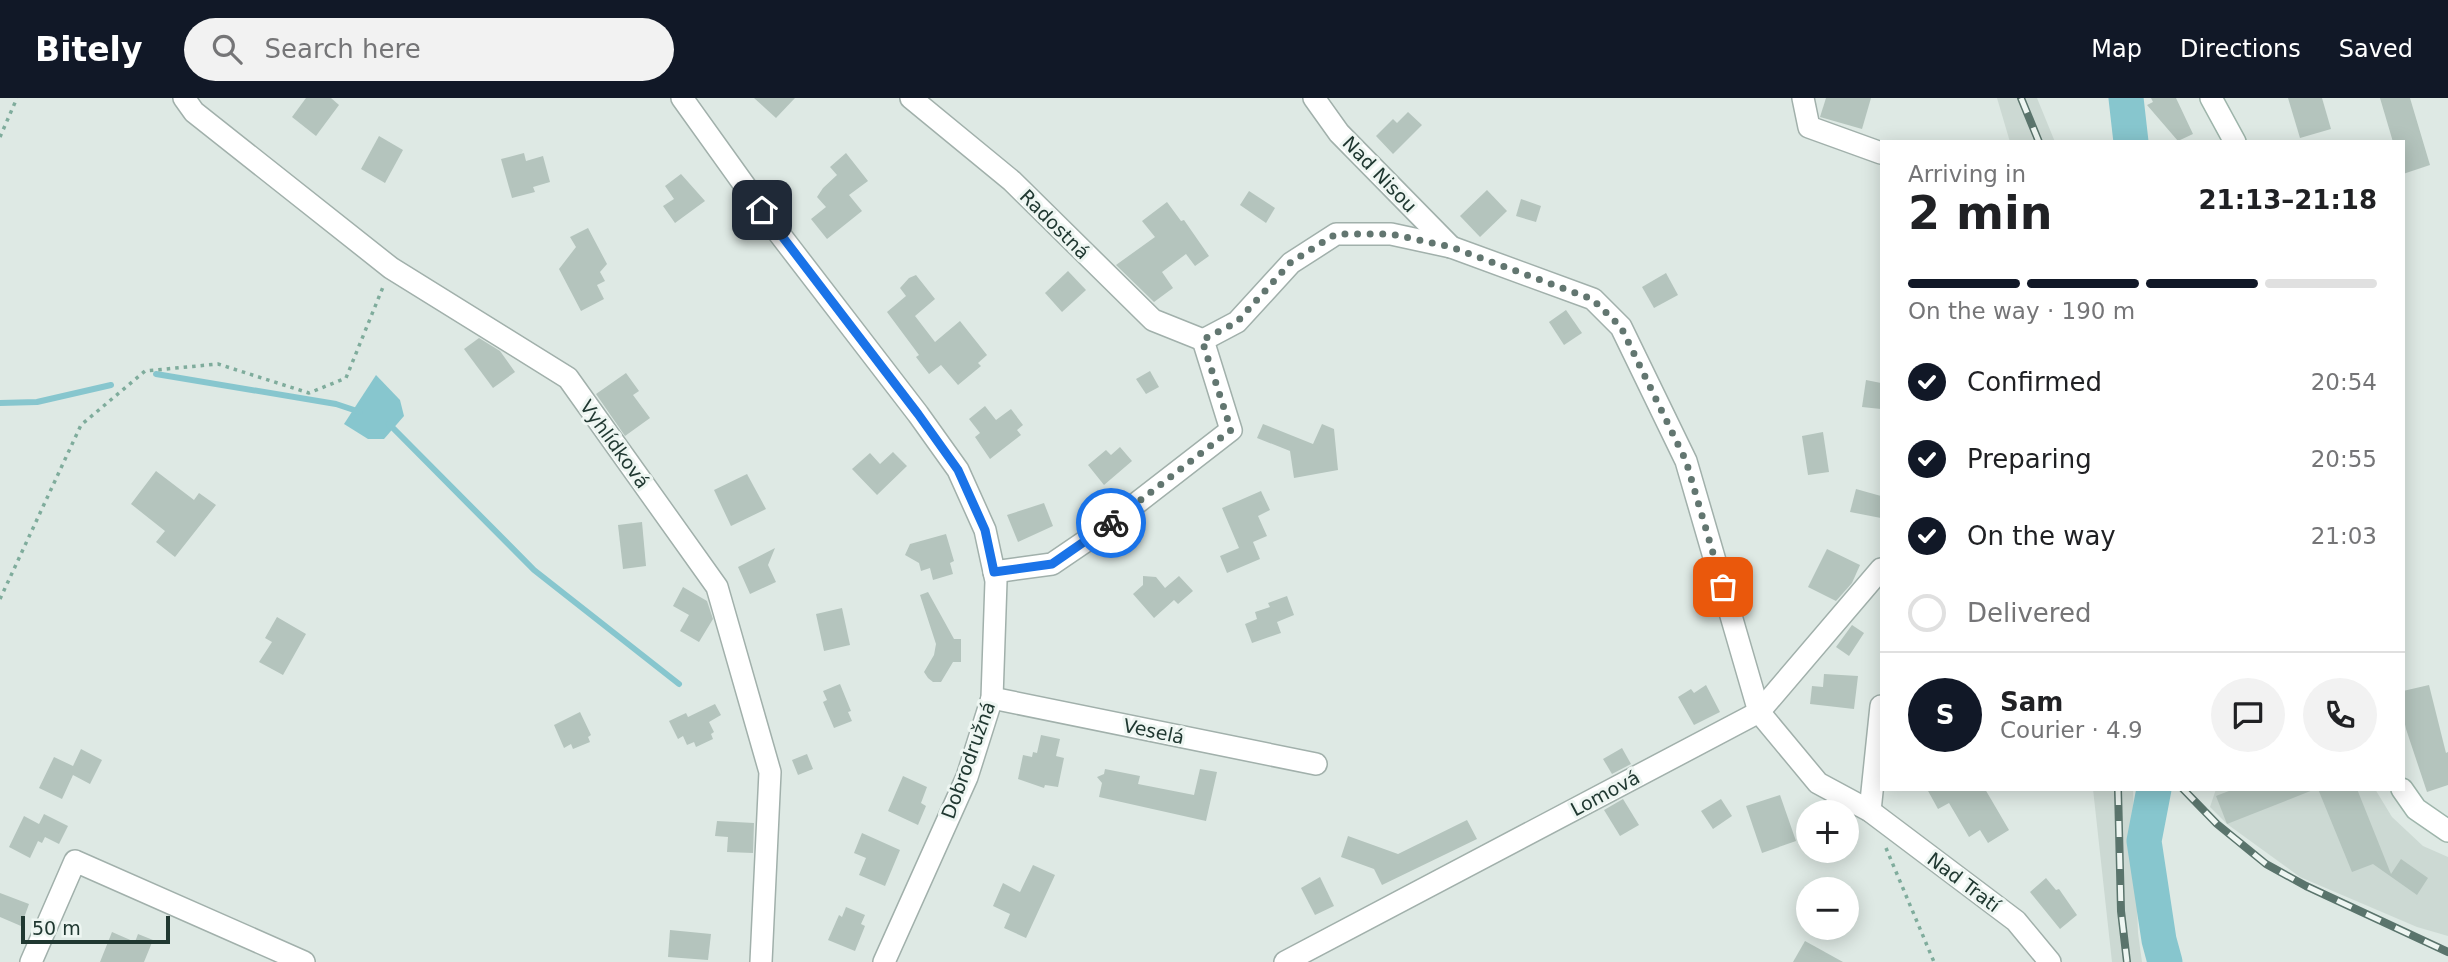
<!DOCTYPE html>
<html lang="en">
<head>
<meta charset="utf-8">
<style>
  body { margin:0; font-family:"DejaVu Sans",sans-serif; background:#f2f2f2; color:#202124; height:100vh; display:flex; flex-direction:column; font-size:26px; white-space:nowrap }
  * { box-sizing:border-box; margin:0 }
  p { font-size:23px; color:#757577 }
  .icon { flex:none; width:38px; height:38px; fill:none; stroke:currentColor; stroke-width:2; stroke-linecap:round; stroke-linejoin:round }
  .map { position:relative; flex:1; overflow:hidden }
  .panel { position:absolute; left:1880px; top:42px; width:525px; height:651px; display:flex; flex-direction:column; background:#fff; border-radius:0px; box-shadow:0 4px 18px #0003 }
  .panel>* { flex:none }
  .controls { position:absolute; left:1796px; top:702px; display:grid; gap:14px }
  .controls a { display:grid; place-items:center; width:63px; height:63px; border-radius:50%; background:#fff; box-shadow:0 4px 18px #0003; font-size:35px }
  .scale { position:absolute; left:21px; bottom:18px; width:149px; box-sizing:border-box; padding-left:7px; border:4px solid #203831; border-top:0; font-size:19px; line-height:24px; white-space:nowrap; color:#203831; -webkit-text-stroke:5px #eef6f2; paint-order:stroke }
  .pin { position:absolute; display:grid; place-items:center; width:60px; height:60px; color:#fff; margin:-30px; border-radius:14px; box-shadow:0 4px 10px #0006 }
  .courier { position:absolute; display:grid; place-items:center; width:70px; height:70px; margin:-35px; border:5px solid #1a73e8; border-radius:50%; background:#fff; color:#222; box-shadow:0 2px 9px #0007 }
  .headline em { font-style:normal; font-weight:700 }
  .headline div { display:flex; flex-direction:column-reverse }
  .headline { display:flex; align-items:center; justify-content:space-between; height:119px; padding:0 28px }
  h1 { font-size:46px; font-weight:700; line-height:52px }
  .bar { display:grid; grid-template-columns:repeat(4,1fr); gap:10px 7px; align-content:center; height:84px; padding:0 28px }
  .bar i { height:9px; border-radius:5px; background:#e0e0e0 }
  .bar .current { background:#111827 }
  .bar p { grid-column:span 4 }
  .line { display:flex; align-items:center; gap:18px; padding:0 28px; border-top:2px solid #e0e0e0 }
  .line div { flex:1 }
  .round { display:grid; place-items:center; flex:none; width:74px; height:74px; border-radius:37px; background:#f2f2f2 }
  ol { padding:0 28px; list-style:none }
  li { display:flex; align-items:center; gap:21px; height:77px }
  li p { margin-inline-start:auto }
  li .icon { padding:7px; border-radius:50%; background:#111827; color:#fff; stroke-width:4 }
  li:last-child { color:#757577 }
  li i { width:38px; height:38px; border:4px solid #e0e0e0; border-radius:50% }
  header { display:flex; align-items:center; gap:42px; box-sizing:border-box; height:98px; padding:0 35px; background:#111827; color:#fff }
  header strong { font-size:33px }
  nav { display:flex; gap:38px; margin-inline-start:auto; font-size:24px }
  .search { width:490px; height:63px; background:#f2f2f2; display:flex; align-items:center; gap:18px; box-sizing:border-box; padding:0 24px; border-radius:38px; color:#757577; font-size:26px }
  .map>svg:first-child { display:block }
  .built { fill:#ccd9d3 }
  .water { fill:#87c6ce }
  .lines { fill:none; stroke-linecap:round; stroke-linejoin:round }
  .stream { stroke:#87c6ce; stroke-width:6 }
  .river { stroke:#87c6ce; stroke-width:35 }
  .building { fill:#b4c4bd }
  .street-casing { stroke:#a1b0ab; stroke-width:24 }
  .secondary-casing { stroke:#9eb5ab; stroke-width:24 }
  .path { stroke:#7fac9c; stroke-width:3.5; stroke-dasharray:3.5 5; stroke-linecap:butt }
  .street { stroke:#fff; stroke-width:21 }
  .secondary { stroke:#fff; stroke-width:21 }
  .rail-casing { stroke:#5a746c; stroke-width:8 }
  .rail { stroke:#eef6f2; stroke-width:5; stroke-dasharray:16; stroke-linecap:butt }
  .done { stroke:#627670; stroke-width:7; stroke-dasharray:0 12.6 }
  .route { stroke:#1a73e8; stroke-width:9 }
  .labels { text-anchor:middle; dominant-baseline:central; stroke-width:6; stroke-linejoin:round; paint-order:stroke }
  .street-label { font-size:19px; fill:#203831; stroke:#eef6f2 }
</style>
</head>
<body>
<header>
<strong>Bitely</strong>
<div class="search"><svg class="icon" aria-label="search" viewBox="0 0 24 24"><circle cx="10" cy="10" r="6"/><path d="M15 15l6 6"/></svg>Search here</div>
<nav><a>Map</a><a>Directions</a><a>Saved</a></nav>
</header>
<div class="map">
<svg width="2448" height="864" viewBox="0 0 2448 864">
  <rect width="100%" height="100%" fill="#dee9e4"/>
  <g class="built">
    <polygon points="1997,0 2037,0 2055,44 2010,44"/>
    <polygon points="2093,691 2133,691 2138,835 2142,864 2112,864"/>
    <polygon points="2216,691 2375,691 2392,719 2423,748 2448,759 2448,838 2417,829 2300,779 2227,726 2210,709"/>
  </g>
  <polygon class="water" points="376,277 400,302 404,318 384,341 368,341 344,326"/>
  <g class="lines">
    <g class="stream">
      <polyline points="156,276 336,306 360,314"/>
      <polyline points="0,305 37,304 111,287"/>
      <polyline points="389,326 534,472 679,586"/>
    </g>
    <g class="river">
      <polyline points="2126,0 2131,44"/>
      <polyline points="2154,691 2144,743 2159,842 2165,864"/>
    </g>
  </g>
  <g class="building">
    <polygon points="306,0 331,0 339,7 316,38 292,19"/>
    <polygon points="754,0 795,0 776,20"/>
    <polygon points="1826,0 1871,0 1862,31 1820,19"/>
    <polygon points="2151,0 2176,0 2193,36 2178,43 2147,7 2153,4"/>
    <polygon points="2288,0 2322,0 2331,31 2300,40"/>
    <polygon points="2380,0 2410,0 2430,67 2403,76 2403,44 2393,44"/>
    <polygon points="1408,14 1422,27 1393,56 1376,38 1393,21 1397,25"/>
    <polygon points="379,38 403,52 385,85 361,71"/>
    <polygon points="524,55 526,63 543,58 550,84 533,89 535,94 512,100 501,61"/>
    <polygon points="846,55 868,83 849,97 862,113 827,141 811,121 826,109 817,99 823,90 837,77 830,69"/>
    <polygon points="681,76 705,103 675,125 663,108 674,101 665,88"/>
    <polygon points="1487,92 1507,113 1480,139 1460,118"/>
    <polygon points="1249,93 1275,110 1266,125 1240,107"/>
    <polygon points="1521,101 1541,108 1536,124 1516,118"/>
    <polygon points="1167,104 1181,123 1184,122 1209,158 1195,168 1186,156 1162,174 1173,190 1154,204 1116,167 1155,139 1142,123"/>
    <polygon points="588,130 607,166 600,174 605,183 597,187 604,201 581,213 559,171 576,149 570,139"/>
    <polygon points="1068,173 1086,192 1062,214 1045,195"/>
    <polygon points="1666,175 1678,197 1654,210 1642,189"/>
    <polygon points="916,177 935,201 915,218 935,244 960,223 987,257 978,265 981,268 958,287 941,267 929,276 916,259 919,257 887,214 906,198 900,190 909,180"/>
    <polygon points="1566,212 1582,235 1564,247 1549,224"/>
    <polygon points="479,240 500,253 515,274 493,290 464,251"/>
    <polygon points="1150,273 1159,289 1146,296 1136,281"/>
    <polygon points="626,275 639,293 633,297 650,320 625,338 596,296"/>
    <polygon points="1866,282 1881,285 1881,311 1862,309"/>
    <polygon points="985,308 996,322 1011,311 1023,327 1017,332 1021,337 990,361 975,339 980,335 969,321"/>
    <polygon points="1263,326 1313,346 1322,326 1334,331 1338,372 1294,380 1290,353 1257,340"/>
    <polygon points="1823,334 1829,374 1808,377 1802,338"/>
    <polygon points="1120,349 1132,363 1104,387 1088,367 1106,352 1111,357"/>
    <polygon points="893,354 907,368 877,397 852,371 870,355 880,366"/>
    <polygon points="156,373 194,402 199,395 216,407 175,459 156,444 165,433 131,406"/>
    <polygon points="747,376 766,411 731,428 714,392"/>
    <polygon points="1856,391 1881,398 1881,420 1850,414"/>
    <polygon points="1261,393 1270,412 1258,418 1267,438 1253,444 1260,461 1227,475 1220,458 1239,450 1222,410"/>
    <polygon points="1044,405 1053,428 1018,444 1007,417"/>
    <polygon points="642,424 646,468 623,471 618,427"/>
    <polygon points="946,436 954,463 950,465 953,476 933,482 930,470 921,473 919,465 905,457 910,446"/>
    <polygon points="775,450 768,467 776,484 750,496 738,469"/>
    <polygon points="1827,451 1860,467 1852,485 1836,503 1808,489"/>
    <polygon points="1143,478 1156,479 1165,490 1179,478 1193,493 1178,506 1174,502 1154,520 1133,496 1143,487"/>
    <polygon points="683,489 707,503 713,521 699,544 680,533 689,517 673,508"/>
    <polygon points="928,494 954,541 961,541 961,564 953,564 941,584 933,584 928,580 924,574 934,557 936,546 920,497"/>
    <polygon points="1287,498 1294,517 1277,524 1281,535 1252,545 1245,526 1257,521 1255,514 1270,509 1268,505"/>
    <polygon points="842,510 850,547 824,553 816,516"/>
    <polygon points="277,519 306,536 283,577 259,564 272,544 265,540"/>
    <polygon points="1852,527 1864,535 1849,558 1836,549"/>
    <polygon points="1824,576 1858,578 1854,611 1810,606 1812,588 1823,589"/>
    <polygon points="840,586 851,613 848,614 852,623 834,630 823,604 827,602 823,593"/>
    <polygon points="1706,587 1720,614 1694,627 1678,599 1691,591 1694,595"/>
    <polygon points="2429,587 2446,655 2448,654 2448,687 2427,694 2406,631 2403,617 2403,593"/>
    <polygon points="715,606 721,617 709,624 714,634 711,636 713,641 696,649 694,644 687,647 683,638 678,641 669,623 686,615 688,619"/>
    <polygon points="580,614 591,637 588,639 590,644 573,651 571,646 564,650 554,627"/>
    <polygon points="1041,637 1060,641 1056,658 1064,660 1058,689 1045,687 1044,690 1018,681 1023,657 1032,659 1033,654 1037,655"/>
    <polygon points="1622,650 1631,666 1612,676 1603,661"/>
    <polygon points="81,651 102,662 90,686 73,677 62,701 39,690 54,659 73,668"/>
    <polygon points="807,656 813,671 798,677 792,662"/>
    <polygon points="1105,671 1140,678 1138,686 1194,697 1200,671 1217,674 1206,723 1099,699 1102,685 1097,679 1104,676"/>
    <polygon points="903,678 927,689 921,705 926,708 918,727 888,713"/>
    <polygon points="1927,691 1985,691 2009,732 1988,745 1980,732 1969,739 1949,705 1938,711"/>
    <polygon points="2234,691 2313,691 2313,692 2227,726 2216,698"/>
    <polygon points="2318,691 2357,691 2391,776 2401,761 2428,780 2417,797 2373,766 2352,774"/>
    <polygon points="1780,697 1796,743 1762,755 1746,708"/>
    <polygon points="1623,701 1639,727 1620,738 1604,712"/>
    <polygon points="1721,701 1732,718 1713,731 1701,713"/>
    <polygon points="44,716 68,728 59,746 45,739 42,745 38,743 30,760 9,749 24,718 39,726"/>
    <polygon points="1467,722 1477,741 1382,787 1374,771 1341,759 1348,738 1398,756"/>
    <polygon points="717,723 754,725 753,755 727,754 728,739 715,738"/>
    <polygon points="862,735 900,752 885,788 859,777 866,760 854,755"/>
    <polygon points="1033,767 1055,777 1026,840 1004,830 1010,816 993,808 1003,785 1020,794"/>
    <polygon points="1320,779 1334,808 1315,817 1301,790"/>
    <polygon points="2046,780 2056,792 2059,791 2077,817 2060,831 2030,794"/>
    <polygon points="0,795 29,806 21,828 0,819"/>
    <polygon points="846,809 865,817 861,826 865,828 855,853 828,842 839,817 842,819"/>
    <polygon points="670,832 711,836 708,862 668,859"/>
    <polygon points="112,834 135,844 138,836 153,842 144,864 100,864"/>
    <polygon points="1805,843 1843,864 1793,864"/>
  </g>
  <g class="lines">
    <g class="street-casing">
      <g id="street">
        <polyline points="184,0 194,14 391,170 568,280 717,489 770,674 761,864"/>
        <polyline points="682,0 778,134 918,316 958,372 985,432 996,483 992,600 967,679 884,864"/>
        <polyline points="911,0 1012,83 1153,222 1203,242"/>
        <polyline points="1314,0 1339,35 1451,149"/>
        <polyline points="1803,0 1809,29 1881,55"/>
        <polyline points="1203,242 1237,224 1291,165 1336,136 1391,136 1451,149 1593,201 1621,229 1686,363 1759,614 1818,685 1870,713 2016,823 2050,864"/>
        <polyline points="994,474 1052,466 1102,432 1231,332 1203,242"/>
        <polyline points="992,600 1316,666"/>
        <polyline points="1870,713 1881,608"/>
        <polyline points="31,864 75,763 304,864"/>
        <polyline points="1285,864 1759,614 1881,471"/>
      </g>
    </g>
    <g class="secondary-casing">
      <g id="secondary">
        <polyline points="2211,0 2235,44"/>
        <polyline points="2402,691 2416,711 2448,733"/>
      </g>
    </g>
    <g class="path">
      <polyline points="0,39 17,0"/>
      <polyline points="0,501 81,327 145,273 218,266 309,295 346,280 383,189"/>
      <polyline points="1886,750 1934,864"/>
    </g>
    <use href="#street" class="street"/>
    <use href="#secondary" class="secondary"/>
    <g class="rail-casing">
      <g id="rail">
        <polyline points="2021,0 2039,44"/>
        <polyline points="2118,691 2121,813 2127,864"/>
        <polyline points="2183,691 2217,726 2266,766 2306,788 2448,854"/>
      </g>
    </g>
    <use href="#rail" class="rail"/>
  </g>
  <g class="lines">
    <polyline class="done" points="1111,425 1231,332 1202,242 1237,224 1291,164 1336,136 1391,136 1451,149 1592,201 1621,229 1686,363 1723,489"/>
    <polyline class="route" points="762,112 918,316 958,372 985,432 994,474 1052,466 1111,425"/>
  </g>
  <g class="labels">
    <g class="street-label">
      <text transform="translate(1380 76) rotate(46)">Nad Nisou</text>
      <text transform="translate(1055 126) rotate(45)">Radostná</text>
      <text transform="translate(615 346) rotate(54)">Vyhlídková</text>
      <text transform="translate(1154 633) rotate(12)">Veselá</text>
      <text transform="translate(968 662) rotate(-70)">Dobrodružná</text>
      <text transform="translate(1605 695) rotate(-28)">Lomová</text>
      <text transform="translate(1964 784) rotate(37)">Nad Tratí</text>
    </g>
  </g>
</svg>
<div class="controls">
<a>+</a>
<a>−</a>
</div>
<div class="scale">50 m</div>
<div class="pin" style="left:1723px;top:489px;background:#ea580c"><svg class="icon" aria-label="bag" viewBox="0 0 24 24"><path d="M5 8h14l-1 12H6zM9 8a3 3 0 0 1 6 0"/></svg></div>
<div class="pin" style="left:762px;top:112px;background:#1f2937"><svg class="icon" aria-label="home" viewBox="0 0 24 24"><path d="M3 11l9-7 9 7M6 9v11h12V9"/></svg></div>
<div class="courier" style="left:1111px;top:425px"><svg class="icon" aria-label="bike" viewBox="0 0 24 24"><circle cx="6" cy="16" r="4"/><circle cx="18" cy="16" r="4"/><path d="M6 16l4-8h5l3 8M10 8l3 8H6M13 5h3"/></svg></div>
<section class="panel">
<div class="headline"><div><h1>2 min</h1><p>Arriving in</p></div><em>21:13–21:18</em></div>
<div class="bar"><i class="current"></i><i class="current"></i><i class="current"></i><i></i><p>On the way · 190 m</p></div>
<ol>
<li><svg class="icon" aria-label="check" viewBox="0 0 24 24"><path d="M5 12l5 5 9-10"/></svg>Confirmed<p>20:54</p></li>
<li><svg class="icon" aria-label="check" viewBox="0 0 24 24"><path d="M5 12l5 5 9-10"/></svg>Preparing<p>20:55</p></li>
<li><svg class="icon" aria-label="check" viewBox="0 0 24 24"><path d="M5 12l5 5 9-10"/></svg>On the way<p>21:03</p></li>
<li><i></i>Delivered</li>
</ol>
<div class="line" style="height:126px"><b class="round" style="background:#111827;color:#fff">S</b><div><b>Sam</b><p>Courier · 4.9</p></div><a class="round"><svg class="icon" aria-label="chat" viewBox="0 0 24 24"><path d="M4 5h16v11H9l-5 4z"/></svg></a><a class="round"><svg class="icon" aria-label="phone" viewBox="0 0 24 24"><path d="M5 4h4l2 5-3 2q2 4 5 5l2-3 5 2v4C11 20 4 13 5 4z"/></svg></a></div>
</section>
</div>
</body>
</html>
